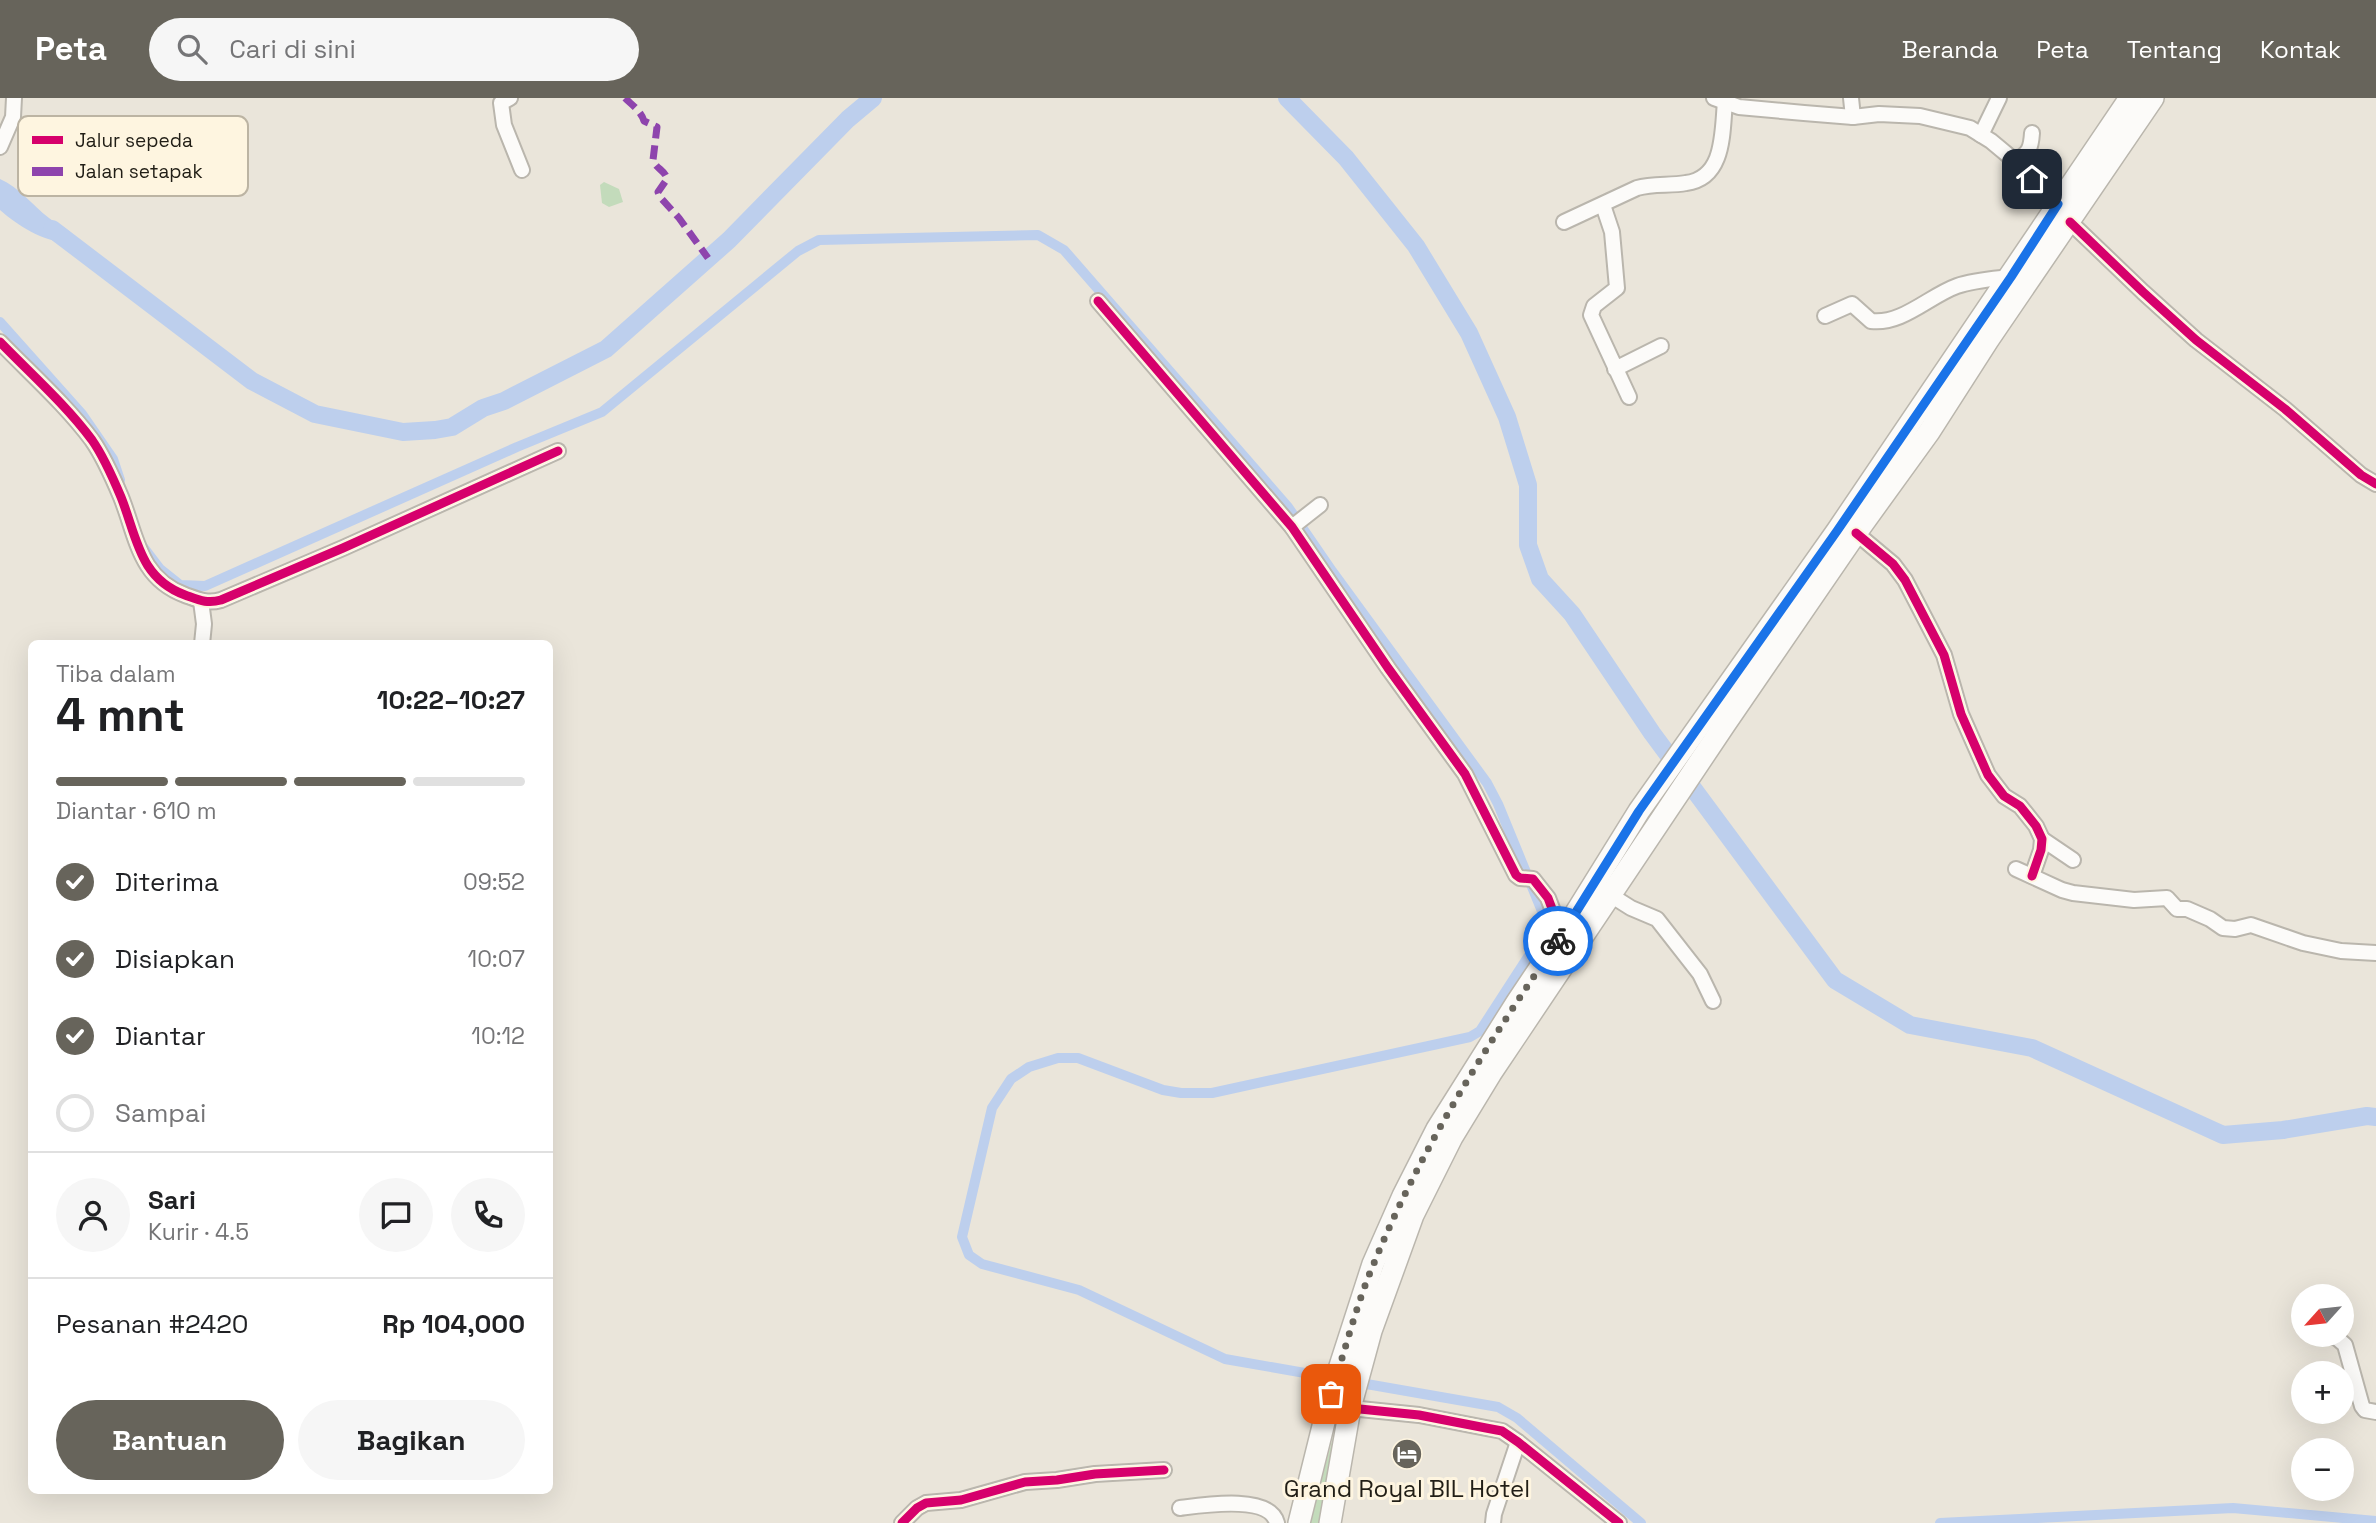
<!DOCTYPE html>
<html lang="id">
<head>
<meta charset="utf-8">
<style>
  body { margin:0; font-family:"Space Grotesk",sans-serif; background:#f6f6f6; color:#202124; height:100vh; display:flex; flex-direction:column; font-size:26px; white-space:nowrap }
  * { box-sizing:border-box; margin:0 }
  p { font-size:23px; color:#757577 }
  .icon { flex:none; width:38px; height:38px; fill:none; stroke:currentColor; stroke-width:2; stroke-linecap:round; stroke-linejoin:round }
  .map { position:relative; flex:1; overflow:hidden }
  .drawer { position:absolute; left:28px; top:542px; width:525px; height:854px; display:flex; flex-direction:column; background:#fff; border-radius:10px; box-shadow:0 7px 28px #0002 }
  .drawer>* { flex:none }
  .needle { width:46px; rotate:243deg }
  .tools { position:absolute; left:2291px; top:1186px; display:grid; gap:14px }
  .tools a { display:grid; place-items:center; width:63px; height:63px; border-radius:50%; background:#fff; box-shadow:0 7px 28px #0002; font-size:35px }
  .pin { position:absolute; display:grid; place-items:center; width:60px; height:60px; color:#fff; margin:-30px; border-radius:14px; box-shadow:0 4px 10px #0006 }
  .courier { position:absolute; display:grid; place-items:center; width:70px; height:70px; margin:-35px; border:5px solid #1a73e8; border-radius:50%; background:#fff; color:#222; box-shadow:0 2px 9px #0007 }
  .summary em { font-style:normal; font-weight:700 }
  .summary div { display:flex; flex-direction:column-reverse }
  .summary { display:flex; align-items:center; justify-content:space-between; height:119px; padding:0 28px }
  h1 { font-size:46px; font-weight:700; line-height:52px }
  .bar { display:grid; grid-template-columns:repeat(4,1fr); gap:10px 7px; align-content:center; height:84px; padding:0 28px }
  .bar i { height:9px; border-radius:5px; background:#e0e0e0 }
  .bar .selected { background:#67645b }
  .bar p { grid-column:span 4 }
  .line { display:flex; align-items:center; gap:18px; padding:0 28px; border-top:2px solid #e0e0e0 }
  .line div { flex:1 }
  .round { display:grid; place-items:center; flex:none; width:74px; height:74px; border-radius:37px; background:#f6f6f6 }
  ol { padding:0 28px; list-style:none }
  li { display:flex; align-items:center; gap:21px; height:77px }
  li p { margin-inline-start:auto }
  li .icon { padding:7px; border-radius:50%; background:#67645b; color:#fff; stroke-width:4 }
  li:last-child { color:#757577 }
  li i { width:38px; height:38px; border:4px solid #e0e0e0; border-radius:50% }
  .button { display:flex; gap:14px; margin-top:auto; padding:14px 28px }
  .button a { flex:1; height:80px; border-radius:42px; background:#67645b; color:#fff; font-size:28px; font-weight:700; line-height:80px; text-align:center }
  .button a+a { background:#f6f6f6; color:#202124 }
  header { display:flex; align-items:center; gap:42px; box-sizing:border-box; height:98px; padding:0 35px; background:#67645b; color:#fff }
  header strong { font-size:33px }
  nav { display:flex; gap:38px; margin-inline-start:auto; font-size:24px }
  .search { width:490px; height:63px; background:#f6f6f6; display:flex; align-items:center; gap:18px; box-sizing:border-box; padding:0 24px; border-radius:38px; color:#757577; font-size:26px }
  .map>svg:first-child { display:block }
  .green { fill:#c3dbbb }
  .water { fill:#bdcfed }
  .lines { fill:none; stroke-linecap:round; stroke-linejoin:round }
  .canal { stroke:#bdcfed; stroke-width:10 }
  .river { stroke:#bdcfed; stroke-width:18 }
  .minor-casing { stroke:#bab6ad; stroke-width:18 }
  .highway-casing { stroke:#bab6ad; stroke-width:24 }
  .minor { stroke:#fcfbf9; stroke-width:14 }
  .highway { stroke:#fcfbf9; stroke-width:21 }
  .quiet { stroke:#8e44ad; stroke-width:7; stroke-dasharray:14 7; stroke-linecap:butt }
  .cycleway-casing { stroke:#fef5e0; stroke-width:13 }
  .cycleway { stroke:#d6006c; stroke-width:9 }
  .done { stroke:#67645b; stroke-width:7; stroke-dasharray:0 12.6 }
  .route { stroke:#1a73e8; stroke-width:9 }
  .labels { text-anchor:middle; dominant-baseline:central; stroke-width:6; stroke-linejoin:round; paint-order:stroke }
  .poi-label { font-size:24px; fill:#211e16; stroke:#fef5e0 }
  .key { fill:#fef5e0; stroke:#bcb4a3; stroke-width:2 }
  .key-label { font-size:19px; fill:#211e16 }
</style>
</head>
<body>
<header>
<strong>Peta</strong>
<div class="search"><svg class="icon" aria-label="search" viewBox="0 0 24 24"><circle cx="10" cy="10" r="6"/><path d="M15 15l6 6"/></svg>Cari di sini</div>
<nav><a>Beranda</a><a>Peta</a><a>Tentang</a><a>Kontak</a></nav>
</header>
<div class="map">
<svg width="2376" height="1425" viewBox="0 0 2376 1425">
  <rect width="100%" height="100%" fill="#eae5da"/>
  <g class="green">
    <polygon points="604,84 619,91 623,104 609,109 602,105 600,87"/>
    <polygon points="1344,1298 1327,1425 1310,1425"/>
  </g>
  <path class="water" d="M0 81C19 89 32 107 49 120 56 126 65 128 72 136V144C48 147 18 128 0 112Z"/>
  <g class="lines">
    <g class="canal">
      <polyline points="0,224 82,316 113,361 120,382"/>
      <polyline points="144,450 160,471 180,487 205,488 517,349 602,314 798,153 819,142 1038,137 1064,152 1288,409 1332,473 1487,685 1498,706 1546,823 1544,834 1480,933 1470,939 1212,995 1181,995 1163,992 1078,960 1058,960 1029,969 1011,981 992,1010 962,1139 969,1157 982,1166 1079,1192 1225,1261 1339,1281"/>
      <polyline points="1355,1284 1498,1309 1517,1320 1641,1425"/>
      <polyline points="1940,1425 2233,1410 2376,1423"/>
    </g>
    <g class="river">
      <polyline points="1287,0 1346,60 1416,148 1469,235 1507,319 1528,387 1528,447 1540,481 1572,516 1652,635 1835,882 1910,927 2032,950 2223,1037 2283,1032 2367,1018 2376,1019"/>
      <polyline points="52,131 252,283 315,316 403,334 435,332 452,329 483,310 504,303 606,251 729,142 848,21 873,0"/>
    </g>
    <g class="minor-casing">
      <g id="minor">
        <polyline points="510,0 501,5 504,27 522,72"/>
        <polyline points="1714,0 1739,9 1804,15 1853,19 1879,16 1920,18 1970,30 1991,43 2015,63 2058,106"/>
        <polyline points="1851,0 1853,19"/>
        <polyline points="1981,37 1999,0"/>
        <polyline points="0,49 13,19 14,0"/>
        <path d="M2015 63C2029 55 2031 51 2032 35"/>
        <polyline points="1603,107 1612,134 1617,190 1594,208 1591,217 1629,299"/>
        <path d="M1564 124 1637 90C1653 85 1670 88 1686 85 1725 80 1722 34 1725 4"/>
        <polyline points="2070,124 2143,194 2196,242 2285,311 2361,377 2376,386"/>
        <polyline points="1098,203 1292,429 1388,570 1465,676 1516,777 1520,780 1533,781 1548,800 1562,837"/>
        <path d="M1825 218 1852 206 1871 223C1902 227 1929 198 1957 188 1974 182 1993 181 2011 179"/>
        <path d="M0 244C31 276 66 307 92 342 104 359 113 380 121 399 137 439 139 480 185 497 199 502 207 506 221 502L343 450 558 353"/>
        <polyline points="1615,271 1661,248"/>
        <polyline points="1292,429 1320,407"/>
        <polyline points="1856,435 1893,466 1905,482 1944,557 1961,616 1988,677 2004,698 2020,708 2036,728 2042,741 2041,752 2032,778"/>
        <polyline points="201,503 204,526 202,546"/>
        <polyline points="2042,741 2073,762"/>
        <polyline points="2016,771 2062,792 2073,795 2134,802 2167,800 2177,811 2187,811 2210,821 2223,830 2235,831 2251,827 2303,845 2341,853 2376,855"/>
        <polyline points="1612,798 1631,810 1657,821 1700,876 1713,903"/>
        <polyline points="2324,1237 2337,1240 2345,1247 2362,1308 2365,1312 2376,1314"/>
        <polyline points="2342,1296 2356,1290"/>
        <polyline points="1350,1310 1419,1317 1486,1330 1502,1333 1518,1344 1619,1425"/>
        <path d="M1180 1410C1203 1407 1270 1396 1277 1425"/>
        <polyline points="902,1425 917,1410 926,1405 961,1402 1025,1384 1057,1382 1095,1376 1164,1372"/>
        <polyline points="1493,1425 1494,1416 1518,1344"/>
      </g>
    </g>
    <g class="highway-casing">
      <g id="highway">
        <polyline points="1299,1425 1331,1296 1373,1166 1403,1098 1437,1031 1517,904 1562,837 1639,713 1837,433 2130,0"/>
        <polyline points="1330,1425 1350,1310 1371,1233 1413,1117 1452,1039 1491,975 1725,626 1856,435 1929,334 1988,242 2153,0"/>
      </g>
    </g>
    <use href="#minor" class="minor"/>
    <use href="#highway" class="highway"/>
    <path class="quiet" d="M625 0C632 7 641 13 644 23L657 29 653 62C656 71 665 72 667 81L658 94 660 99 679 120 708 160"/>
    <g class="cycleway-casing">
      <g id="cycleway">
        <polyline points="2070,124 2143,194 2196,242 2285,311 2361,377 2376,386"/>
        <polyline points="1098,203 1292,429 1388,570 1465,676 1516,777 1520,780 1533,781 1548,800 1562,837"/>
        <path d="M0 244C31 276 66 307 92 342 104 359 113 380 121 399 137 439 139 480 185 497 199 502 207 506 221 502L343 450 558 353"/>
        <polyline points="1856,435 1893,466 1905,482 1944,557 1961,616 1988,677 2004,698 2020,708 2036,728 2042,741 2041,752 2032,778"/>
        <polyline points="1350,1310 1419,1317 1486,1330 1502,1333 1518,1344 1619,1425"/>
        <polyline points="902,1425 917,1410 926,1405 961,1402 1025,1384 1057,1382 1095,1376 1164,1372"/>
      </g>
    </g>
    <use href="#cycleway" class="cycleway"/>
  </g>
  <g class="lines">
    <path class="done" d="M1331 1296C1345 1253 1356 1207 1374 1165 1421 1050 1488 945 1558 843"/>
    <polyline class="route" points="1558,843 1639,713 1837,433 2011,179 2058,106 2032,81"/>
  </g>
  <defs>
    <g id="hotel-disc" transform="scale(1.575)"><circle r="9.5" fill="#67645b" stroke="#fef5e0"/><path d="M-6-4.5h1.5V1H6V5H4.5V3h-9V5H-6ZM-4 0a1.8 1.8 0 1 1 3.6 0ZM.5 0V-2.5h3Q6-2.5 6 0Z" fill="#fff"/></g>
  </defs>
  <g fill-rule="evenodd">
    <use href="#hotel-disc" x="1407" y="1356"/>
  </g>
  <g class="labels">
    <g class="poi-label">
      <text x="1407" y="1390">Grand Royal BIL Hotel</text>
    </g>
  </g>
  <rect x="18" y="18" width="230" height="80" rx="10" class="key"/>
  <rect x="32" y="38" width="31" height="8" fill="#d6006c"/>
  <rect x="32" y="69" width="31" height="9" fill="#8e44ad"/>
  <g class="key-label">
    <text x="75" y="49">Jalur sepeda</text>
    <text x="75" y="80">Jalan setapak</text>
  </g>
</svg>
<div class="tools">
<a><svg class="needle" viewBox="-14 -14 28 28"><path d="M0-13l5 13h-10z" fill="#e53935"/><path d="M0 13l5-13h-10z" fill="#757577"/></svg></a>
<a>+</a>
<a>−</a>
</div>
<div class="pin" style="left:1331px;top:1296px;background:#ea580c"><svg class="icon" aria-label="bag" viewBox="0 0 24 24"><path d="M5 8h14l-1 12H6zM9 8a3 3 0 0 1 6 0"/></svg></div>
<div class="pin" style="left:2032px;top:81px;background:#1f2937"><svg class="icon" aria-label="home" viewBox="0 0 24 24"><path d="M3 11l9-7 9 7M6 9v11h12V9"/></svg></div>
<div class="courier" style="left:1558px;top:843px"><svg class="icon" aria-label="bike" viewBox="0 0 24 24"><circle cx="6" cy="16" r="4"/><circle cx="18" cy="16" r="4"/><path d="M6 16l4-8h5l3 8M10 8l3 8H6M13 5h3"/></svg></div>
<section class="drawer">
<div class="summary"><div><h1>4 mnt</h1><p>Tiba dalam</p></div><em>10:22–10:27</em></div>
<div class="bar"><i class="selected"></i><i class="selected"></i><i class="selected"></i><i></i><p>Diantar · 610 m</p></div>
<ol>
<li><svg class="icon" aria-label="check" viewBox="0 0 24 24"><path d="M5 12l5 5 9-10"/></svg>Diterima<p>09:52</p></li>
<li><svg class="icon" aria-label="check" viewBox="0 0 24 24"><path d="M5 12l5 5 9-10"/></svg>Disiapkan<p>10:07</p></li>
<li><svg class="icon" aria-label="check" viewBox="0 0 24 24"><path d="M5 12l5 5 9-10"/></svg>Diantar<p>10:12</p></li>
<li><i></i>Sampai</li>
</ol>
<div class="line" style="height:126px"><a class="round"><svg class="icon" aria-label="person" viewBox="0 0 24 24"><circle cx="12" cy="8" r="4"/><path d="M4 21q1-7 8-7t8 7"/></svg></a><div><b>Sari</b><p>Kurir · 4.5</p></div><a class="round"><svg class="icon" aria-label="chat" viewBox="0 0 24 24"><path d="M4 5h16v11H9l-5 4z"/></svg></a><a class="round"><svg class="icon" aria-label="phone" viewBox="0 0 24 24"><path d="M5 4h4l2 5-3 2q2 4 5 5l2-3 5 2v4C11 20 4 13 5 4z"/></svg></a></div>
<div class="line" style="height:91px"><div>Pesanan #2420</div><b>Rp 104,000</b></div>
<div class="button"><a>Bantuan</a><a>Bagikan</a></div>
</section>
</div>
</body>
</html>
